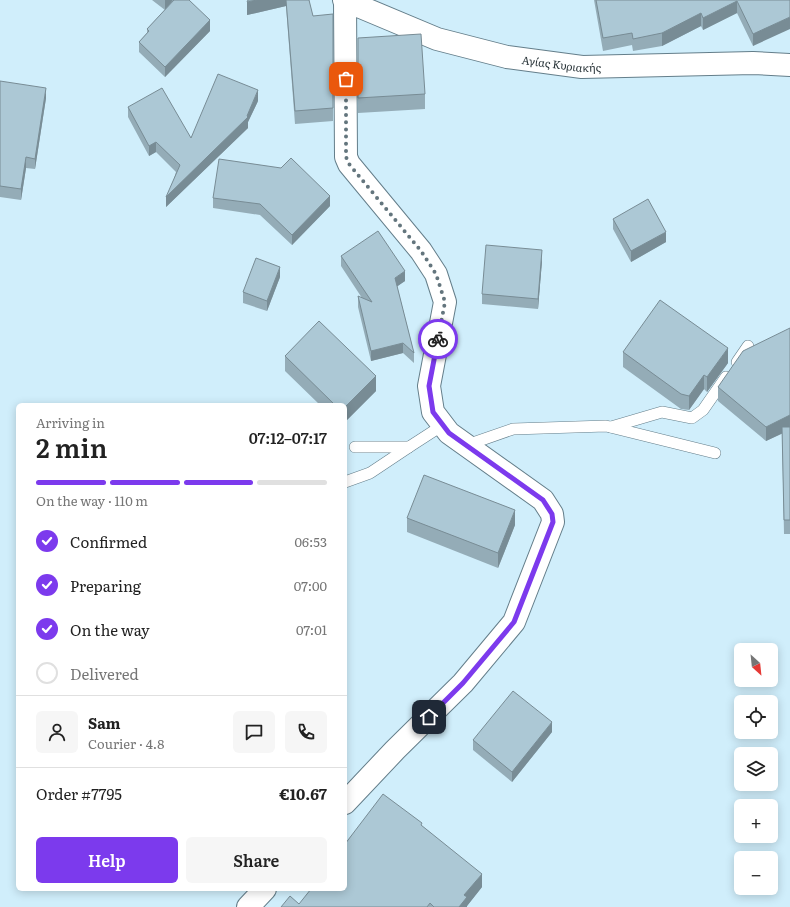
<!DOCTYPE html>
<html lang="en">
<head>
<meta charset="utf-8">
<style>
  body { margin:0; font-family:Literata,serif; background:#f6f6f6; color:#222; height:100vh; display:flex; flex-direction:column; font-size:15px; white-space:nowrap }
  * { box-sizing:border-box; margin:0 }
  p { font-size:13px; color:#767676 }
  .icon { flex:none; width:22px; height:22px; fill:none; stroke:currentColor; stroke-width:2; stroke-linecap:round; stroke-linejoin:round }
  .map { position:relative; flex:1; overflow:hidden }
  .sheet { position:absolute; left:16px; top:403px; width:331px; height:488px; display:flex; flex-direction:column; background:#fff; border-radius:6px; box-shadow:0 2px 10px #0003 }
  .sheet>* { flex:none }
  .needle { width:26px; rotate:153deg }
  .tools { position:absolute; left:734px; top:643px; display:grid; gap:8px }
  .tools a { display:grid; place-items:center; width:44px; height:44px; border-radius:6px; background:#fff; box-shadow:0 2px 10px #0003; font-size:20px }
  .pin { position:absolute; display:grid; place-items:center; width:34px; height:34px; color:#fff; margin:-17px; border-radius:8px; box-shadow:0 2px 6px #0006 }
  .courier { position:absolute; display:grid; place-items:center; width:40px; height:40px; margin:-20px; border:3px solid #7c3aed; border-radius:50%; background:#fff; color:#222; box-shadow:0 1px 5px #0007 }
  .overview em { font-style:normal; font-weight:600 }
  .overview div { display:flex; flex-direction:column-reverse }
  .overview { display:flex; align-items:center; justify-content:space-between; height:68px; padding:0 20px }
  h1 { font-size:26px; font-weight:600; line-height:30px }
  .bar { display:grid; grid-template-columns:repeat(4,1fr); gap:6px 4px; align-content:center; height:48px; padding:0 20px }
  .bar i { height:5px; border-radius:3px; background:#e0e0e0 }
  .bar .selected { background:#7c3aed }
  .bar p { grid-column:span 4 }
  .line { display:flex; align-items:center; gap:10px; padding:0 20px; border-top:1px solid #e0e0e0 }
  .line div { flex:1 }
  .round { display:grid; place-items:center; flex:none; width:42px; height:42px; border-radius:6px; background:#f6f6f6 }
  ol { padding:0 20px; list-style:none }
  li { display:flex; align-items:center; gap:12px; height:44px }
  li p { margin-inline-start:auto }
  li .icon { padding:4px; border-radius:50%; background:#7c3aed; color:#fff; stroke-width:4 }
  li:last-child { color:#767676 }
  li i { width:22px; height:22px; border:2px solid #e0e0e0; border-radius:50% }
  .button { display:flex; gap:8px; margin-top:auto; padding:8px 20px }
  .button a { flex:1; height:46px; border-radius:6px; background:#7c3aed; color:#fff; font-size:16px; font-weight:600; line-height:46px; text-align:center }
  .button a+a { background:#f6f6f6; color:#222 }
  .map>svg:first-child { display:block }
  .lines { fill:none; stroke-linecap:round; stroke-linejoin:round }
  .lane-casing { stroke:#647e8a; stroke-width:12 }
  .street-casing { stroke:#647e8a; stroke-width:24 }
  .lane { stroke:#fff; stroke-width:11 }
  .street { stroke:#fff; stroke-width:22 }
  .wall { fill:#94acb7 }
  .shaded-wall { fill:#788c95 }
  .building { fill:#acc8d5; stroke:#788c95 }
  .done { stroke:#63757d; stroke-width:4; stroke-dasharray:0 7.2 }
  .route { stroke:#7c3aed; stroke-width:5 }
  .labels { text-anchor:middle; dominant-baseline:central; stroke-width:3; stroke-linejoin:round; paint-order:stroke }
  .street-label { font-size:11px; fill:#293439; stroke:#ecf8fd }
</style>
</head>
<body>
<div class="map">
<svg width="790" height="907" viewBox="0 0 790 907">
  <rect width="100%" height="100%" fill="#d0eefb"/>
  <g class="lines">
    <g class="lane-casing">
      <g id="lane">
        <polyline points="737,362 748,346"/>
        <polyline points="611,427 662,412 692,418 703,410 726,377"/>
        <polyline points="467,445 513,429 606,426 715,453"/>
        <polyline points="355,447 409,447 443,425"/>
        <polyline points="345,482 370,473 409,447"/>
      </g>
    </g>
    <g class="street-casing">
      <g id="street">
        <path id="s1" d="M344 0 437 39 507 57 582 67 753 63 790 65"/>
        <polyline points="345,803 395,750 463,683 514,622 553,522 552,514 543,500 449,433 433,412 429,386 445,302 436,274 421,251 349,164 346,157 345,1 346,0"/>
        <polyline points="248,907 265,889"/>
      </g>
    </g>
    <use href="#lane" class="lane"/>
    <use href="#street" class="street"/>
  </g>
  <g class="wall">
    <polygon points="152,0 173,0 169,6 210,31 165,77 139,52 139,42 147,33 147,29 165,10"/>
    <polygon points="248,0 309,0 333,108 333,121 295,124 286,6 247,15"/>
    <polygon points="594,0 790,0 753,46 737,13 703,30 701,26 662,46 633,51 632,45 603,51"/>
    <polygon points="358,38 425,94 425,109 358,113"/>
    <polygon points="0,81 46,98 35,169 26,168 21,200 0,197"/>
    <polygon points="258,101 248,122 248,128 166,207 176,172 156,152 149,156 128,117 128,107 191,138"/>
    <polygon points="213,198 330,206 292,245 260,215 213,208"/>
    <polygon points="613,219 666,242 631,262 613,229"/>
    <polygon points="341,256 405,281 397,286 414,353 414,363 403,353 371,361 358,307 358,296 362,298 341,266"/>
    <polygon points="542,261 538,309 482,304 482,294"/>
    <polygon points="280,277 267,311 243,303 243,292"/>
    <polygon points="790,328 790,534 784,534 782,433 766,441 718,401 718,387"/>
    <polygon points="623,352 728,363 707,392 704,389 689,410 681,409 623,367"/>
    <polygon points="285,356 376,391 345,422 345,405 320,405 285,371"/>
    <polygon points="407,518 515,525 498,568 407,532"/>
    <polygon points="552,732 512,782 473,750 473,740"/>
    <polygon points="422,826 482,887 467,906 467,907 281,907 299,904"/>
  </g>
  <g class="shaded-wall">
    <polygon points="165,0 173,0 165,10"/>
    <polygon points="257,0 286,0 286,6 247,15 247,2"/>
    <polygon points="737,1 737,13 703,30 703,18"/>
    <polygon points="701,13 701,26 662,46 662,33"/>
    <polygon points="790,17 790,29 753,46 753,34"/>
    <polygon points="210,20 210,31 165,77 165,67"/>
    <polygon points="46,88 46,98 35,169 35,159"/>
    <polygon points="258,90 258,101 248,122 248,128 166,207 166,197 247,116"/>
    <polygon points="156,142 156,152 149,156 149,146"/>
    <polygon points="26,157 26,168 21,200 21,189"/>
    <polygon points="330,196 330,206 292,245 292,235"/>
    <polygon points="666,232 666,242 631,262 631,251"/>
    <polygon points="542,250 542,261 538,309 538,299"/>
    <polygon points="280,267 280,277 267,311 267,301"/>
    <polygon points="405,271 405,281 395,288 395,278"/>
    <polygon points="403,343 403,353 371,361 371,351"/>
    <polygon points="728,348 728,363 707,392 707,377"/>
    <polygon points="704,375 704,389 689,410 689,396"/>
    <polygon points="376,376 376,391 345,422 345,407"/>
    <polygon points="790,415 790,430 766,441 766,427"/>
    <polygon points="515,510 515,525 498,568 498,553"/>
    <polygon points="552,722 552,732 512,782 512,772"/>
    <polygon points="482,874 482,887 467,906 467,907 459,907 464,895"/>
  </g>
  <g class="building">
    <polygon points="174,0 189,0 210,20 165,67 139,42 149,31 147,29"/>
    <polygon points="248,0 257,0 247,2"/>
    <polygon points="286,0 309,0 313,16 333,14 333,108 295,111"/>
    <polygon points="596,0 790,0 790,17 753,34 737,1 703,18 701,13 662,33 633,39 632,33 603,38"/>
    <polygon points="421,34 425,94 358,98 358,38"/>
    <polygon points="218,74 258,90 247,116 248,117 166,197 180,165 156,142 149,146 128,107 162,88 191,138"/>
    <polygon points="0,81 46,88 35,159 26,157 21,189 0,186"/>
    <polygon points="291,158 330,196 292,235 260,204 213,198 219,159 281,168"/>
    <polygon points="648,199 666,232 631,251 613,219"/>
    <polygon points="378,231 405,271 395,278 414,353 403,343 371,351 358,296 372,302 341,256"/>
    <polygon points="486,245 542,250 538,299 482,294"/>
    <polygon points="256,258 280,267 267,301 243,292"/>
    <polygon points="660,300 728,348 707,377 704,375 689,396 681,394 623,352"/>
    <polygon points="319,321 376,376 345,407 345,405 335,405 285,356"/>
    <polygon points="790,328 790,415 766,427 718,387 743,351"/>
    <polygon points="782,427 790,427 790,520 784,520"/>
    <polygon points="424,475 515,510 498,553 407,518"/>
    <polygon points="513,691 552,722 512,772 473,740"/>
    <polygon points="383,794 422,823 421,825 482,874 464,895 467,897 459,907 434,907 430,903 427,907 281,907 290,896 299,904 311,889 345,889 345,844"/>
  </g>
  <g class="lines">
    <polyline class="done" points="346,79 346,157 349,164 421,251 436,274 445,302 438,339"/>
    <polyline class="route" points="429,717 463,683 514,622 553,522 552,514 543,500 449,433 433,412 429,386 438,339"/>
  </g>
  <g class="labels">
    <g class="street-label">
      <text stroke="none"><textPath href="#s1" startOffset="228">Αγίας Κυριακής</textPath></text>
    </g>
  </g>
</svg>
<div class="tools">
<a><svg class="needle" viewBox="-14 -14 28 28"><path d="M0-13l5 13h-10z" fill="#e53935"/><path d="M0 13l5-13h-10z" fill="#767676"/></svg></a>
<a><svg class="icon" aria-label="locate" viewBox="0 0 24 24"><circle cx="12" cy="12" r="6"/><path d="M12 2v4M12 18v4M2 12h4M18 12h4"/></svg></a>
<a><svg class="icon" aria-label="layers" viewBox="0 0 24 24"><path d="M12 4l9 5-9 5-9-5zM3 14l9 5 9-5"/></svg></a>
<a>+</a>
<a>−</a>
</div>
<div class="pin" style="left:346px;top:79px;background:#ea580c"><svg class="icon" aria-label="bag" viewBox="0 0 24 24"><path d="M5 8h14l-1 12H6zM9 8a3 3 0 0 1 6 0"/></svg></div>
<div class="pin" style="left:429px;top:717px;background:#1f2937"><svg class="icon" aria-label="home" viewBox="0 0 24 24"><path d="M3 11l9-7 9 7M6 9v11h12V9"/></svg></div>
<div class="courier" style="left:438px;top:339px"><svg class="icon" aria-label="bike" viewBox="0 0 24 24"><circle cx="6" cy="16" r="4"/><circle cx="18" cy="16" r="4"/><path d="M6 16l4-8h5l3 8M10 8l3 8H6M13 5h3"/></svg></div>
<section class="sheet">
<div class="overview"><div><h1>2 min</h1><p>Arriving in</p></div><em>07:12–07:17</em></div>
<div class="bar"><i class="selected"></i><i class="selected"></i><i class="selected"></i><i></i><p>On the way · 110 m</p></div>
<ol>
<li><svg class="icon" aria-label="check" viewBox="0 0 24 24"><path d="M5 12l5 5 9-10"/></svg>Confirmed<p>06:53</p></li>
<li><svg class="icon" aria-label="check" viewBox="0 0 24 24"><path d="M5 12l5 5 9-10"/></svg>Preparing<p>07:00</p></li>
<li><svg class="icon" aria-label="check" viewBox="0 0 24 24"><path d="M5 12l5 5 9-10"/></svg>On the way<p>07:01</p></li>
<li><i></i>Delivered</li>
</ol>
<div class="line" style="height:72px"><a class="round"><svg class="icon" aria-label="person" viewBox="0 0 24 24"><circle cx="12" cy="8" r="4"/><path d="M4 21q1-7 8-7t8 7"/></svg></a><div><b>Sam</b><p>Courier · 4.8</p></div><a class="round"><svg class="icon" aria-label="chat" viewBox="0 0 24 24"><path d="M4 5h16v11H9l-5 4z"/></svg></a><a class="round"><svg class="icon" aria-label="phone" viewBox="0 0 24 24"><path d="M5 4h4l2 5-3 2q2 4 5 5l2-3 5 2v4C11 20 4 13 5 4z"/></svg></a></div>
<div class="line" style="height:52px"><div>Order #7795</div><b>€10.67</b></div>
<div class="button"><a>Help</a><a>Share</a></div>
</section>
</div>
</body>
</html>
